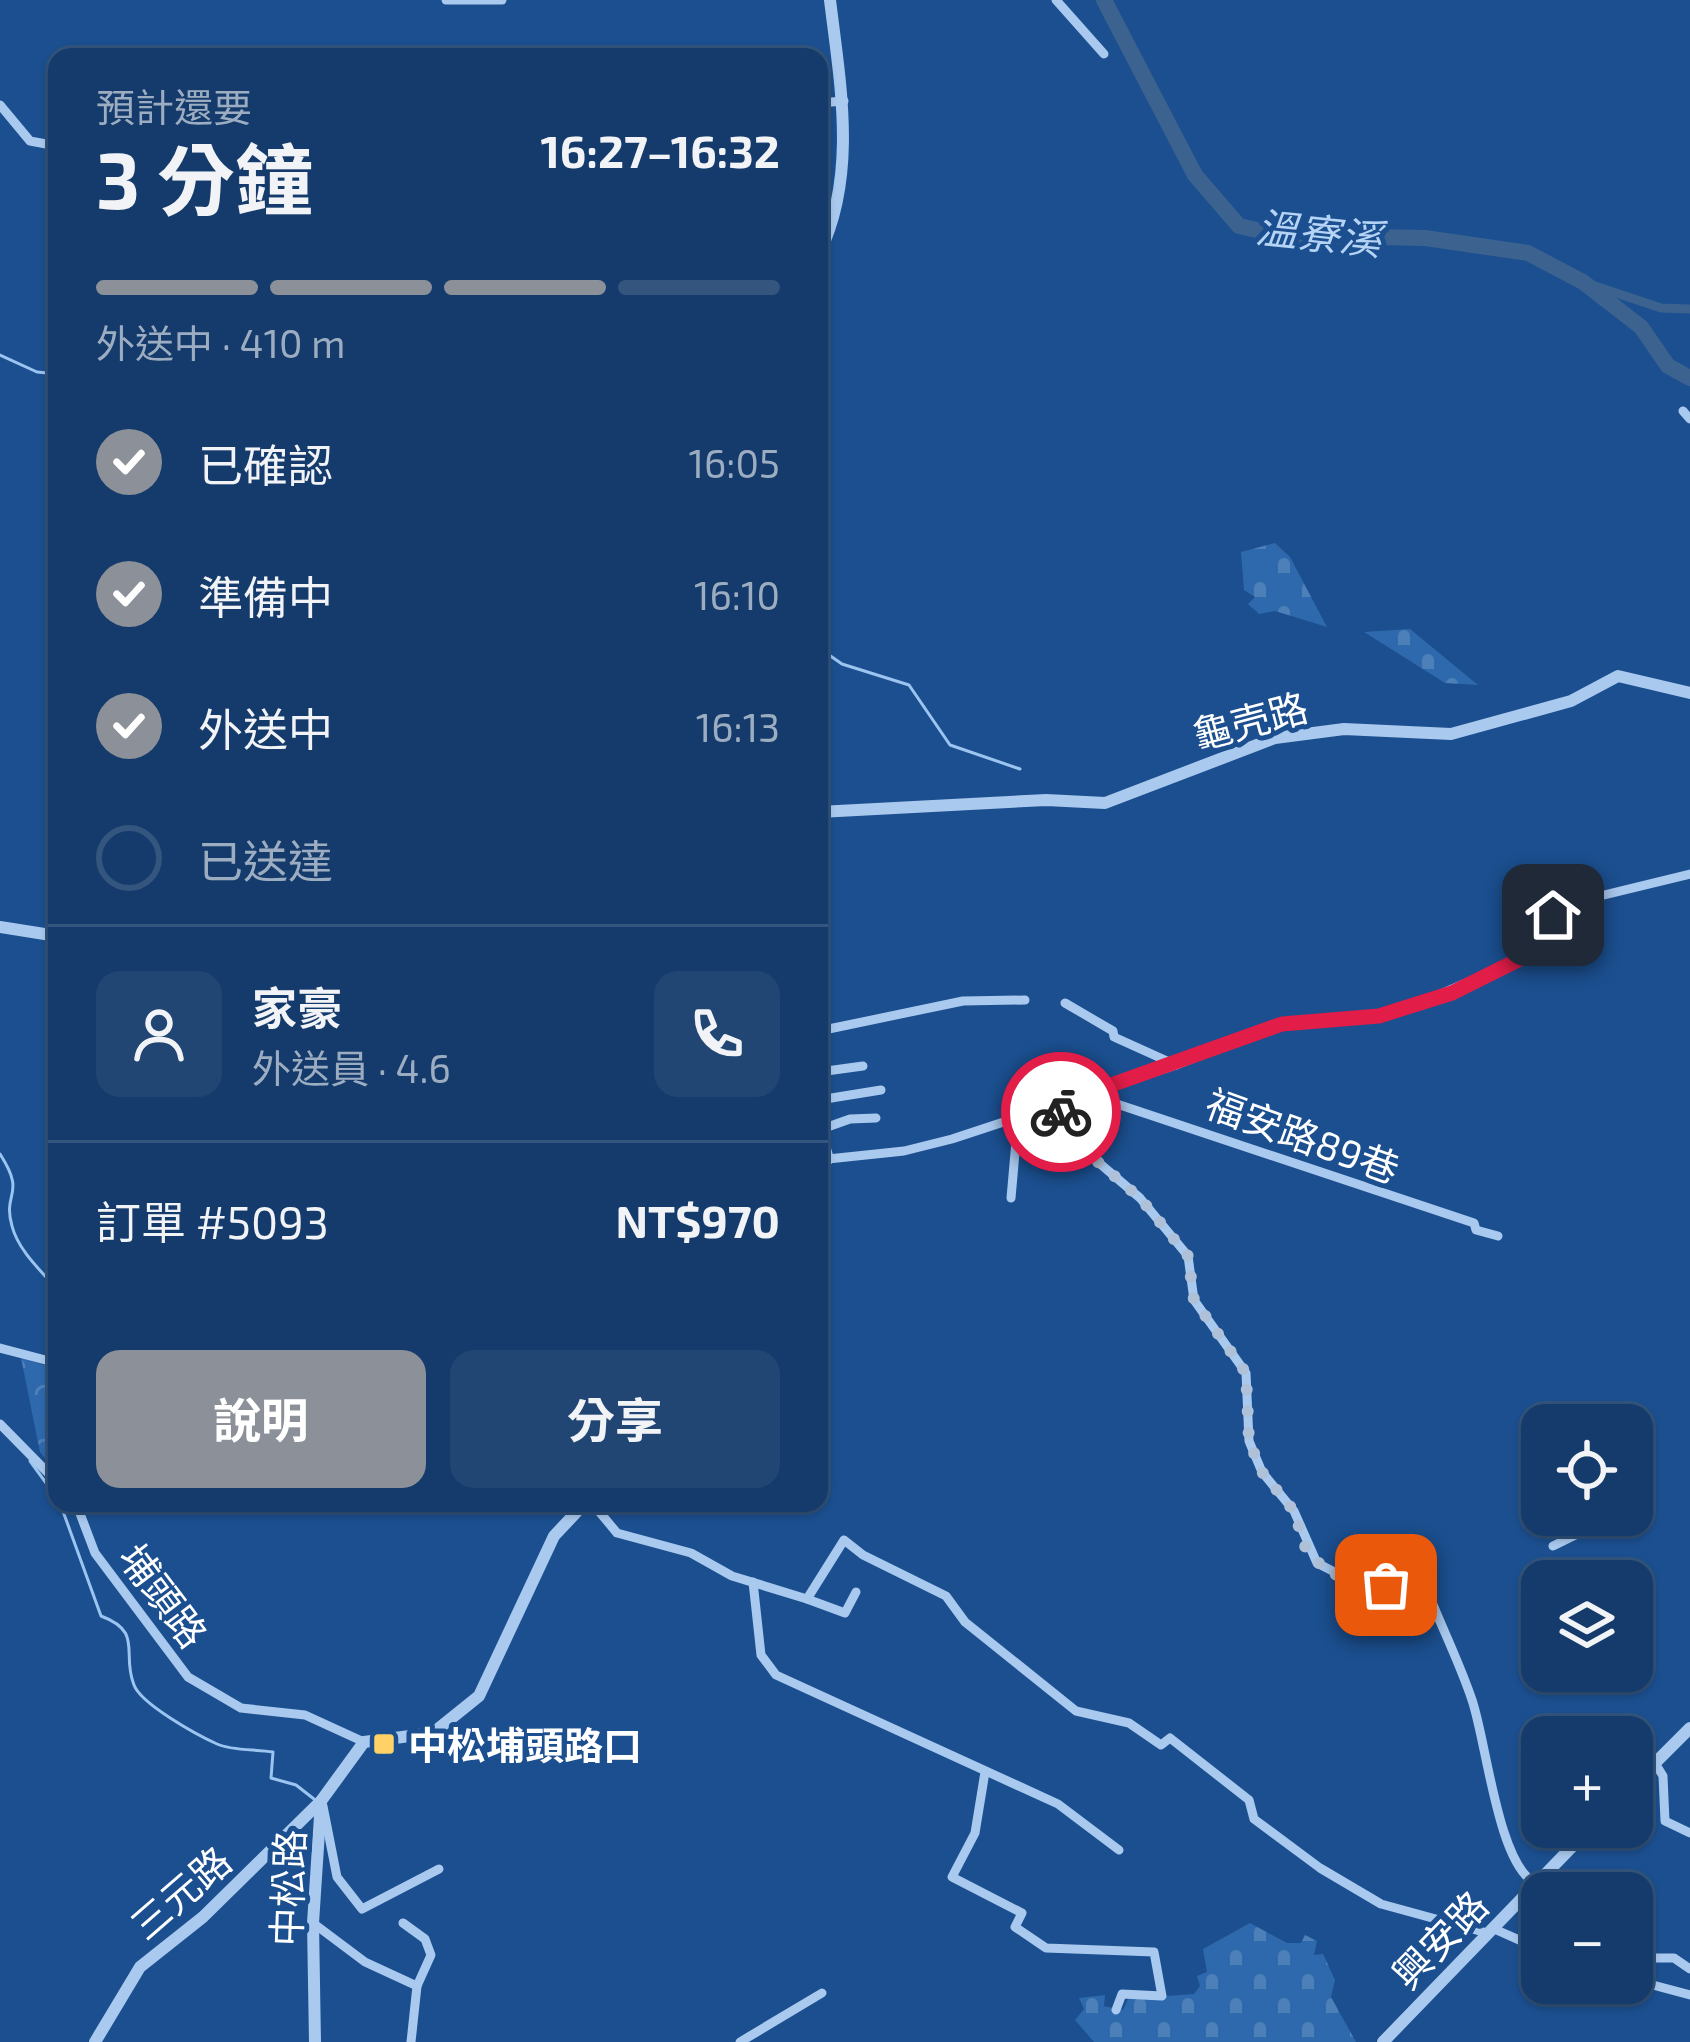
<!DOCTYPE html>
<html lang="zh-TW">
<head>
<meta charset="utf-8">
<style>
  body { margin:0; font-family:"Exo 2","Noto Sans TC",sans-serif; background:#214673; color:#f1f3f6; height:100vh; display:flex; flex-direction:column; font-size:45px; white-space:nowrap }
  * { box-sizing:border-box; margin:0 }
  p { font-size:39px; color:#9dadc1 }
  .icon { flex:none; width:66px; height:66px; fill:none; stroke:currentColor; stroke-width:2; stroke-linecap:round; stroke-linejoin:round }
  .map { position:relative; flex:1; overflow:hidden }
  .details { position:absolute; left:48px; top:48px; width:780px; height:1464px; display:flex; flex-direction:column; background:#143b6b; border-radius:24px; box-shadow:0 3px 9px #0004,0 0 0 3px #33557e }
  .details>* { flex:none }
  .buttons { position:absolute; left:1521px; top:1404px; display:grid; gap:24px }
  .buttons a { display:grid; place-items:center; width:132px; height:132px; border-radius:24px; background:#143b6b; box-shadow:0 3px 9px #0004,0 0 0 3px #33557e; font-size:60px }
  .pin { position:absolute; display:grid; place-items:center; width:102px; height:102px; color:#fff; margin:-51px; border-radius:24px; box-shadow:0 6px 18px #0006 }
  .courier { position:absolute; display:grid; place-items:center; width:120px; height:120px; margin:-60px; border:9px solid #e11d48; border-radius:50%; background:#fff; color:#222; box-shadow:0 3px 15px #0007 }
  .headline em { font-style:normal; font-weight:700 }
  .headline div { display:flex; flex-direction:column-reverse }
  .headline { display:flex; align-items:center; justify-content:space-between; height:204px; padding:0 48px }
  h1 { font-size:78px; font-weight:700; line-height:90px }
  .bar { display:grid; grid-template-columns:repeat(4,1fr); gap:18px 12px; align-content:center; height:144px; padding:0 48px }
  .bar i { height:15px; border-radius:9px; background:#33557e }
  .bar .on { background:#8c9099 }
  .bar p { grid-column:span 4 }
  .line { display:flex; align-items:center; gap:30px; padding:0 48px; border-top:3px solid #33557e }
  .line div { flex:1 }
  .round { display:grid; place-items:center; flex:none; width:126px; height:126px; border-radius:24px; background:#214673 }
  ol { padding:0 48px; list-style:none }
  li { display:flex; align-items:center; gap:36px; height:132px }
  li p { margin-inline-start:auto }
  li .icon { padding:12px; border-radius:50%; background:#8c9099; color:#fff; stroke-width:4 }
  li:last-child { color:#9dadc1 }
  li i { width:66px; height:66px; border:6px solid #33557e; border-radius:50% }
  .action { display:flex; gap:24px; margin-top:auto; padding:24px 48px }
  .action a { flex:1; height:138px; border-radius:24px; background:#8c9099; color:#fff; font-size:48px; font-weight:700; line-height:138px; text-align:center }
  .action a+a { background:#214673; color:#f1f3f6 }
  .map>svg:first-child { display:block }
  .cemetery { fill:url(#cemetery-stones) }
  .park { fill:url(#park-crowns) }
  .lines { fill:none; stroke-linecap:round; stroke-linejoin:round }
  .stream { stroke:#9cc4f0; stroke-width:3 }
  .canal { stroke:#3c6290; stroke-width:9 }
  .river { stroke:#3c6290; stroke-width:16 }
  .minor { stroke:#a9c9ee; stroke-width:9 }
  .tertiary { stroke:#a9c9ee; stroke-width:12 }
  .done { stroke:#afc1d8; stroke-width:12; stroke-dasharray:0 21.6 }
  .route { stroke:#e11d48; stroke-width:15 }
  .poi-dot { fill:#ffd166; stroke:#1b4f8f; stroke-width:4.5 }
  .labels { text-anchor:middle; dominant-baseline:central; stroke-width:10; stroke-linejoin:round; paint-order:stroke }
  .street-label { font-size:39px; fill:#fff; stroke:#1b4f8f }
  .poi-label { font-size:39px; font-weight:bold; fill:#fff; stroke:#1b4f8f; text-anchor:start }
  .water-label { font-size:42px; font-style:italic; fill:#b5d3f5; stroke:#1b4f8f }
</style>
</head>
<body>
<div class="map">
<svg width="1690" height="2042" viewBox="0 0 1690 2042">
  <defs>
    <pattern id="cemetery-stones" width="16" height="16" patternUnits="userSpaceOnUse" patternTransform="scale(3)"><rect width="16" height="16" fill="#2e69ad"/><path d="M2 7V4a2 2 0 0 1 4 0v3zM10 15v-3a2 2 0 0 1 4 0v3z" fill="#4d80b9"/></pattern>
    <pattern id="park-crowns" width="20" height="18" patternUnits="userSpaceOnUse" patternTransform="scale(3)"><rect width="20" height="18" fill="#2e69ad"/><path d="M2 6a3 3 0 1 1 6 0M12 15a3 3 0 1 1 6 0" fill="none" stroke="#4d80b9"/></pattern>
  </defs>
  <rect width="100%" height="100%" fill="#1b4f8f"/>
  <g class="cemetery">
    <polygon points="1275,543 1290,557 1327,627 1275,611 1259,614 1248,604 1255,597 1244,590 1241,552"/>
    <polygon points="1410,629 1478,685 1445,683 1364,632"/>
    <polygon points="1250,1923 1287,1943 1301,1943 1305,1935 1317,1941 1314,1955 1323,1954 1335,1980 1331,1997 1356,2042 1094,2042 1075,2020 1084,2009 1079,1998 1105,1995 1104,2006 1123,2010 1128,1999 1194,1994 1200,1986 1197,1976 1207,1972 1203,1949"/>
  </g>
  <polygon class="park" points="21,1358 57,1369 57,1473 40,1452"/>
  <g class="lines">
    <g class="stream">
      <polyline points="0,355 37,372 57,374"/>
      <polyline points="819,648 842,664 909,685 950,745 1020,769"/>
      <path d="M0 1154C27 1196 2 1191 12 1226 18 1250 41 1271 57 1289"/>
      <polyline points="30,1461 57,1498"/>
      <path d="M60 1503 101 1616C144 1632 121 1653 134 1685 141 1704 197 1735 217 1744 232 1751 256 1749 273 1752L271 1778 296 1785 314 1799"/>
    </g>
    <polyline class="canal" points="1583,282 1661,308 1690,309"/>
    <polyline class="river" points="1104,0 1195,175 1239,226 1279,235 1425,238 1528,253 1583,282 1641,327 1668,366 1690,378"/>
    <g class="minor">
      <polyline points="446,0 502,0"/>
      <polyline points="1056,0 1104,54"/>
      <polyline points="819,103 844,101"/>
      <polyline points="0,105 30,141 57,146"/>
      <polyline points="1683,411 1690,419"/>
      <polyline points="1065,1003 1113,1031 1114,1037 1176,1065"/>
      <polyline points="819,1031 963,1001 1025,1000"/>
      <polyline points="819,1072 863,1066"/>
      <polyline points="1084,1093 1474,1223 1476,1230 1498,1236"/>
      <polyline points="819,1100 881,1090"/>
      <path d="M1057 1104 1070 1138 1140 1198 1188 1256 1194 1300 1246 1373 1249 1441 1262 1472 1294 1511 1317 1563 1350 1580 1421 1589 1429 1595C1443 1630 1460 1664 1472 1700 1486 1740 1498 1863 1534 1882"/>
      <polyline points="819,1130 850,1119 876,1118"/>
      <polyline points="828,1159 904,1151 952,1139 1176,1065 1282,1024 1379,1016 1411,1007 1520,959 1567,904 1690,874"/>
      <polyline points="1011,1198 1018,1119"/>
      <polyline points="0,1348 57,1363"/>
      <polyline points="0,1424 57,1482"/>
      <polyline points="76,1503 95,1553 188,1677 241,1708 305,1715 364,1742"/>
      <polyline points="592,1503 617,1533 691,1553 732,1576 807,1599 844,1540 863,1555 946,1596 965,1622 1076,1711 1129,1723 1161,1745 1170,1738 1249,1800 1254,1819 1320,1868 1381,1904 1487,1933"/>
      <polyline points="1632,1506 1635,1504"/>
      <polyline points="1553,1546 1616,1515"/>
      <polyline points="753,1582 761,1655 776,1675 1058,1804 1119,1850"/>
      <polyline points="807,1599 845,1613 856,1592"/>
      <polyline points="1655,1763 1663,1776 1665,1821 1690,1833"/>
      <polyline points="985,1772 975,1833 952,1877 1022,1913 1015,1927 1046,1948 1154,1952 1162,1996 1122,1994 1116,2010"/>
      <polyline points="323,1806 337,1877 362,1909 439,1869"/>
      <polyline points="313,1923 365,1962 417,1986 411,2042"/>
      <polyline points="403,1923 425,1939 431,1955 417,1986"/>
      <polyline points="1492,1928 1542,1950"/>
      <polyline points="1632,1958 1674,1958 1690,1969"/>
      <polyline points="1634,1980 1690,1995"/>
      <polyline points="740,2042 822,1993"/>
    </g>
    <g class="tertiary">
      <path d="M819 254C858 175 840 83 830 0"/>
      <polyline points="819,767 825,804 819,823"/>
      <polyline points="819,812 1046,800 1105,803 1275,738 1344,729 1451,734 1571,701 1618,676 1690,693"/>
      <polyline points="0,927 57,936"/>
      <polyline points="819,1129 828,1159 819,1160"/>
      <polyline points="1632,1786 1690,1728"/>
      <polyline points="95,2042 140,1967 203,1917 321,1801"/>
      <polyline points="315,2042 313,1923 321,1801 364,1742 433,1733 479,1696 554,1536 585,1503"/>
      <polyline points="1383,2042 1591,1827"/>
    </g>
  </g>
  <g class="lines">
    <polyline class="done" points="1061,1112 1070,1138 1140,1198 1188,1256 1194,1300 1246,1373 1249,1441 1262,1472 1294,1511 1306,1549 1328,1573 1386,1585"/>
    <polyline class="route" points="1061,1112 1058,1104 1282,1024 1379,1016 1452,993 1520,959 1553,915"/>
  </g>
  <rect class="poi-dot" x="372" y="1732" width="24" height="24" rx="6"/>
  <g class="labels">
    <g class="street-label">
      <text transform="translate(1250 720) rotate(-15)">龜壳路</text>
      <text transform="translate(1303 1135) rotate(20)">福安路89巷</text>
      <text transform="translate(164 1595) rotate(53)">埔頭路</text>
      <text transform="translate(287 1888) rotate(-88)">中松路</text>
      <text transform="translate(180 1892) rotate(-41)">三元路</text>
      <text transform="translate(1439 1939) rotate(-46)">興安路</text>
    </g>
    <g class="poi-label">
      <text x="408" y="1744">中松埔頭路口</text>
    </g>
    <g class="water-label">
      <text transform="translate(1319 232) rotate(6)">溫寮溪</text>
    </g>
  </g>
</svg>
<div class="buttons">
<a><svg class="icon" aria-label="locate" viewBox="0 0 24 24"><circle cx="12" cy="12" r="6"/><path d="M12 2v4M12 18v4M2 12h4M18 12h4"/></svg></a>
<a><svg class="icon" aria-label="layers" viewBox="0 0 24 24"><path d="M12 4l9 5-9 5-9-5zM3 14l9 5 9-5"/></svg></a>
<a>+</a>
<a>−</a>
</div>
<div class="pin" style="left:1386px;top:1585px;background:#ea580c"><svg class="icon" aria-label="bag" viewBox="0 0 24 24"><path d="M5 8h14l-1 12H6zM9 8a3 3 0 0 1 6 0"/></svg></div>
<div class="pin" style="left:1553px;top:915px;background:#1f2937"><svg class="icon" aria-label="home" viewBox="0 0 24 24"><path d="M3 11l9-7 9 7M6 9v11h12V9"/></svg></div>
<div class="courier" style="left:1061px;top:1112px"><svg class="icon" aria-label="bike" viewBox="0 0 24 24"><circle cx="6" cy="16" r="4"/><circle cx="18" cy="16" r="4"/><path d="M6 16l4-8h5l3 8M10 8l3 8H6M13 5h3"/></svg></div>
<section class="details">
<div class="headline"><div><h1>3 分鐘</h1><p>預計還要</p></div><em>16:27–16:32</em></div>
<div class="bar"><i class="on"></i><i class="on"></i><i class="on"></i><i></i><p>外送中 · 410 m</p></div>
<ol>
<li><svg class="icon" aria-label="check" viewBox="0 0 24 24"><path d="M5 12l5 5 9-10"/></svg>已確認<p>16:05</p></li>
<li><svg class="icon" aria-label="check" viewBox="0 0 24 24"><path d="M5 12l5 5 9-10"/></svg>準備中<p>16:10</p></li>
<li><svg class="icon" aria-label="check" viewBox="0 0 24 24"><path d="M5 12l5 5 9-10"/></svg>外送中<p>16:13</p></li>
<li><i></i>已送達</li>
</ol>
<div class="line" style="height:216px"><a class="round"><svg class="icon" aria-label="person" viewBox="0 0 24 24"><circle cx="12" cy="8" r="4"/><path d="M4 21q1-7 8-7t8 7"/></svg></a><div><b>家豪</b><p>外送員 · 4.6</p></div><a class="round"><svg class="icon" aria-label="phone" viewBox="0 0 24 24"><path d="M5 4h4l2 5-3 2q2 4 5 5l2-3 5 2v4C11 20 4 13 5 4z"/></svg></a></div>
<div class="line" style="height:156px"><div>訂單 #5093</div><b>NT$970</b></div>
<div class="action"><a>說明</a><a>分享</a></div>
</section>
</div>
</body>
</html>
